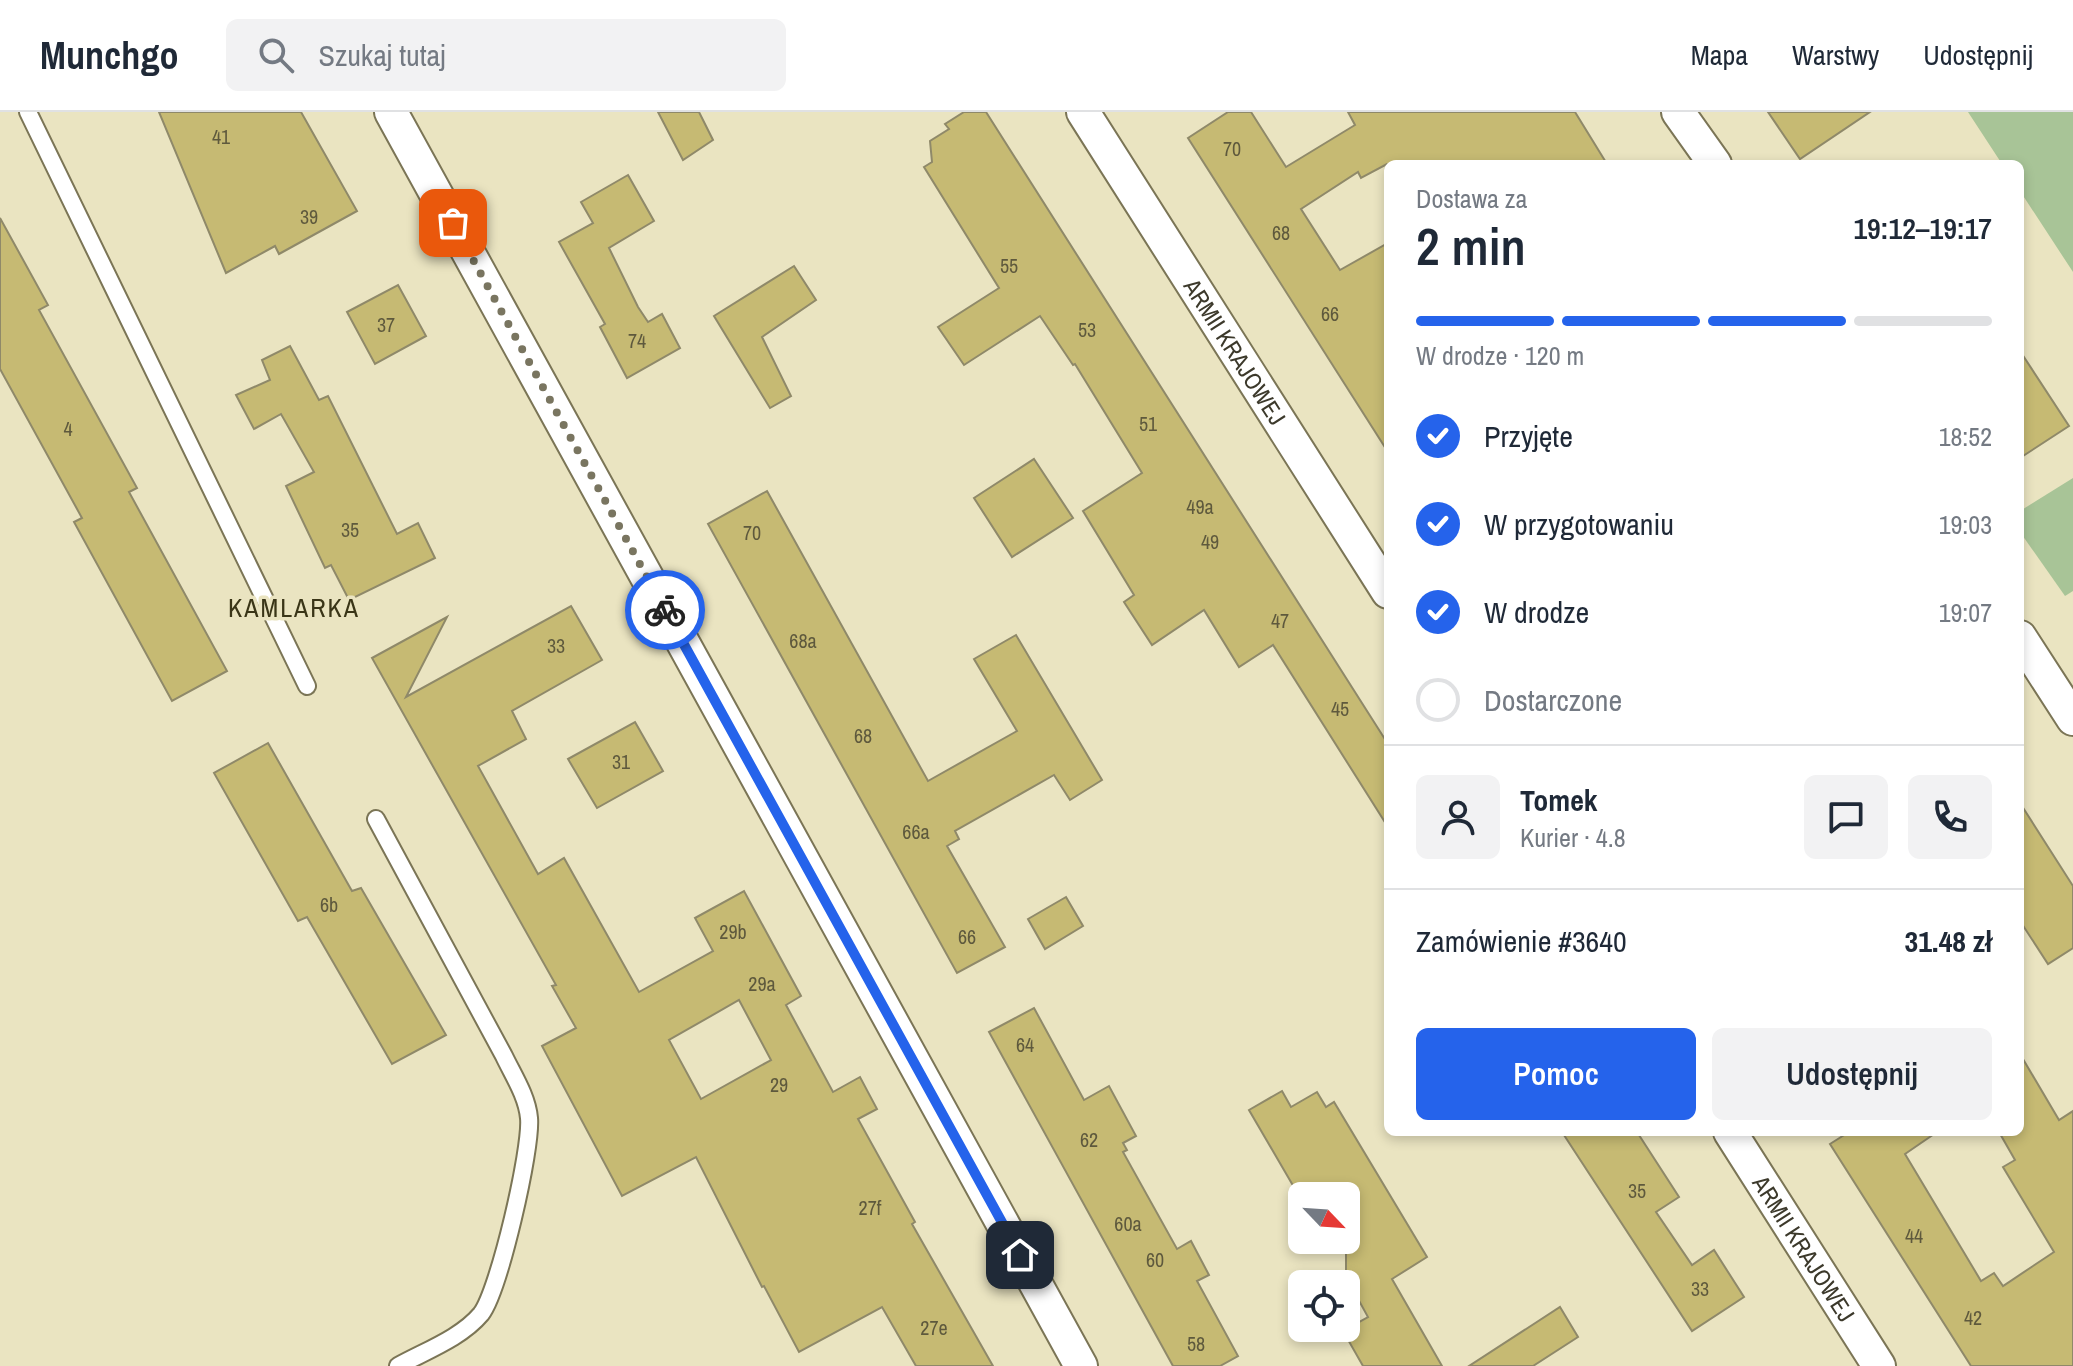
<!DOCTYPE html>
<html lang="pl">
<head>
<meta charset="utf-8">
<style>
  body { margin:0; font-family:"Archivo Narrow",sans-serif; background:#f2f2f3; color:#1f2937; height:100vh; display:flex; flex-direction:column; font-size:30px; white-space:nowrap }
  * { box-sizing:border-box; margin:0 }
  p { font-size:26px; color:#747a83 }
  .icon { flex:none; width:44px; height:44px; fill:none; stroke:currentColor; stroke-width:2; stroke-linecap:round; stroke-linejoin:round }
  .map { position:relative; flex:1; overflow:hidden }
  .details { position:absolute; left:1384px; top:48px; width:640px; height:976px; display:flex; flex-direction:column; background:#fff; border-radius:12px; box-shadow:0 4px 12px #0003 }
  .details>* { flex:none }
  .needle { width:52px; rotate:115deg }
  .fabs { position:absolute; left:1288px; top:1070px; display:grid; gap:16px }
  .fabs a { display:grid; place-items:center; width:72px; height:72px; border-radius:12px; background:#fff; box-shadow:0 4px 12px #0003; font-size:40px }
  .pin { position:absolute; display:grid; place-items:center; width:68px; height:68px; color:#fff; margin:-34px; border-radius:16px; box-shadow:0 4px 12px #0006 }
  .courier { position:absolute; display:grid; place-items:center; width:80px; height:80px; margin:-40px; border:6px solid #2563eb; border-radius:50%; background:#fff; color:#222; box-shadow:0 2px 10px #0007 }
  .summary em { font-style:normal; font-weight:600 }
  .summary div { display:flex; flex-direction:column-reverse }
  .summary { display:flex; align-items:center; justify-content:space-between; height:136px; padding:0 32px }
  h1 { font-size:52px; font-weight:600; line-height:60px }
  .bar { display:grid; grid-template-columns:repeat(4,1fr); gap:12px 8px; align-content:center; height:96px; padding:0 32px }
  .bar i { height:10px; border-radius:6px; background:#e0e1e3 }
  .bar .active { background:#2563eb }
  .bar p { grid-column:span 4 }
  .line { display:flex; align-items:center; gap:20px; padding:0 32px; border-top:2px solid #e0e1e3 }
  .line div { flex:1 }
  .round { display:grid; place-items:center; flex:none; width:84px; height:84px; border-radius:12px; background:#f2f2f3 }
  ol { padding:0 32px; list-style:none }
  li { display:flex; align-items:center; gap:24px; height:88px }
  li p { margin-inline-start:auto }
  li .icon { padding:8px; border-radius:50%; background:#2563eb; color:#fff; stroke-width:4 }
  li:last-child { color:#747a83 }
  li i { width:44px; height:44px; border:4px solid #e0e1e3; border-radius:50% }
  .action { display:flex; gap:16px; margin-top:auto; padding:16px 32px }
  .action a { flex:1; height:92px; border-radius:12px; background:#2563eb; color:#fff; font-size:32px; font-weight:600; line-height:92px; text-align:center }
  .action a+a { background:#f2f2f3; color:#1f2937 }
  header { display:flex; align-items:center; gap:48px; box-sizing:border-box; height:112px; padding:0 40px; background:#fff; border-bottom:2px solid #e0e1e3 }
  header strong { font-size:38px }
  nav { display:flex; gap:44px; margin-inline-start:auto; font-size:28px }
  .search { width:560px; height:72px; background:#f2f2f3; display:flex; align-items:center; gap:20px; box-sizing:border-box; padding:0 28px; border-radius:12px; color:#747a83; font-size:30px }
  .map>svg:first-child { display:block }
  .green { fill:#a8c497 }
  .building { fill:#c6ba73; stroke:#8f8969; stroke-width:2; fill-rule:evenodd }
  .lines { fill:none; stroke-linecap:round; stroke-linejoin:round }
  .lane-casing { stroke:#7b7556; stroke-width:20 }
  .street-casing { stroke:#7b7556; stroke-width:36 }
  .lane { stroke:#fff; stroke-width:16 }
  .street { stroke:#fff; stroke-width:32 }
  .done { stroke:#797560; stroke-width:8; stroke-dasharray:0 14.4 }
  .route { stroke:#2563eb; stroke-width:10 }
  .labels { text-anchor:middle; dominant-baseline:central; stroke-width:7; stroke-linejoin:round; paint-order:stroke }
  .number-label { font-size:20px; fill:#5e593d }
  .street-label { font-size:24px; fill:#3c392b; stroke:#eae4c1 }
  .neighbourhood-label { font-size:26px; letter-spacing:2px; fill:#3a3517; stroke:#eae4c1 }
</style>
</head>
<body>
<header>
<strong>Munchgo</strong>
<div class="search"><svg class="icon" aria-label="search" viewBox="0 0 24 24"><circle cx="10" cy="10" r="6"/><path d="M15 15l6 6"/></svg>Szukaj tutaj</div>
<nav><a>Mapa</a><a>Warstwy</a><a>Udostępnij</a></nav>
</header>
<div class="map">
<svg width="2073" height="1254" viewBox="0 0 2073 1254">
  <rect width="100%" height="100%" fill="#eae4c1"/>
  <g class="green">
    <polygon points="1968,0 2073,0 2073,160 2020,79 2020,52 2002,52"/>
    <polygon points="2073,366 2073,479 2065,484 2020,420 2020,399"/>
  </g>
  <g class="building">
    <polygon points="159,0 301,0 357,99 279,142 275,134 226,161"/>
    <polygon points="658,0 699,0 713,28 683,48"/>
    <polygon points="964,0 986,0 1388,632 1388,715 1273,533 1239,555 1204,498 1152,533 1124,490 1134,483 1083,399 1142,361 1075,252 1073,253 1040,204 964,253 938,215 999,176 924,55 932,50 930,29 949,17 945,12"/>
    <polygon points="1228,0 1251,0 1286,55 1355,13 1348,0 1575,0 1607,52 1387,52 1361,66 1358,60 1301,97 1340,158 1388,131 1388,340 1188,26"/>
    <polygon points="1768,0 1870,0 1800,47"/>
    <polygon points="628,63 654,109 609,136 638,195 648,210 662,202 680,236 627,266 600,215 605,212 559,130 593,111 581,90"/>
    <polygon points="0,106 48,193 39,198 137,376 129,380 227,559 172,589 74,410 82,406 0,257"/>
    <polygon points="794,154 816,188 762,225 791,284 770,296 714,204"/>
    <polygon points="398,173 426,224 375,252 347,200"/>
    <polygon points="290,234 319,288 328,284 397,422 418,411 435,446 349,488 331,453 325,456 286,374 314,360 281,302 254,317 236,283 270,268 262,248"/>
    <polygon points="2020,239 2069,314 2020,346"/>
    <polygon points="1034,347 1073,406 1012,445 974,386"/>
    <polygon points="767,379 928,669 1017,619 974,547 1016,523 1102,668 1070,688 1054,663 955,719 959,727 947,734 1005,835 957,861 708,412"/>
    <path d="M571 494 602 548 512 599 526 627 478 654 538 762 564 746 639 880 713 839 695 806 744 779 801 884 786 893 833 980 860 965 877 997 858 1007 915 1110 912 1112 993 1254H916L882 1195 799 1240 764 1174 762 1175 696 1045 622 1084 542 934 576 916 552 874 556 873 372 546 447 505 406 585ZM739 888 771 948 701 987 669 928Z"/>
    <polygon points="635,610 663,659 597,696 568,647"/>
    <polygon points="268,631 352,779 361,776 446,923 392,952 307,805 298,809 214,661"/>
    <polygon points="2020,691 2073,774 2073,836 2048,852 2020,809"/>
    <polygon points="1066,785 1083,814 1045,837 1028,807"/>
    <polygon points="1034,896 1084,988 1109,974 1136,1024 1123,1031 1127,1038 1123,1040 1177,1137 1191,1129 1209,1163 1197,1169 1238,1244 1220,1254 1173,1254 989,920"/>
    <polygon points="2020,942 2059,1008 2073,999 2073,1254 1971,1254 1830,1032 1849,1020 1937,1020 1905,1042 1981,1169 1994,1161 2003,1174 2054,1140 2003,1055 2015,1048 1999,1020 2020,1020"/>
    <polygon points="1282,979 1291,995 1317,980 1326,995 1334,990 1427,1145 1392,1167 1442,1254 1363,1254 1343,1219 1368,1205 1346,1165 1346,1136 1341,1128 1346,1128 1346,1084 1302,1084 1302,1089 1249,998"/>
    <polygon points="1562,1020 1637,1020 1679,1085 1656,1100 1692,1153 1714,1138 1744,1185 1692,1219"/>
    <polygon points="1560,1195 1578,1225 1533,1254 1469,1254"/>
  </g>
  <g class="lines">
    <g class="lane-casing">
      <g id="lane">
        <polyline points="28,0 307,574"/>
        <path d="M376 707 504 944C513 963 527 984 529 1006 532 1036 499 1179 481 1202 461 1226 425 1239 398 1254"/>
      </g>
    </g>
    <g class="street-casing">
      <g id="street">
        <polyline points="391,0 1081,1254"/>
        <path id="s1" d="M1083 0 1388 480"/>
        <polyline points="1678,0 1715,52"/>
        <polyline points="2020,525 2073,607"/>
        <path id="s2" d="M1730 1020 1879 1254"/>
      </g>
    </g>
    <use href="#lane" class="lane"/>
    <use href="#street" class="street"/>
  </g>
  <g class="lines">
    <polyline class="done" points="453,111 665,498"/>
    <polyline class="route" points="665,498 1020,1143"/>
  </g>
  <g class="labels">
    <g class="number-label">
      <text x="221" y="24">41</text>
      <text x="1232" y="36">70</text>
      <text x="309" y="104">39</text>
      <text x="1281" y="120">68</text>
      <text x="1009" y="153">55</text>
      <text x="1330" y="201">66</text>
      <text x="386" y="212">37</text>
      <text x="1087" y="217">53</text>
      <text x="637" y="228">74</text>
      <text x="1148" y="311">51</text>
      <text x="68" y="316">4</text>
      <text x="1200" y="394">49a</text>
      <text x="350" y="417">35</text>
      <text x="752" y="420">70</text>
      <text x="1210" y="429">49</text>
      <text x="1280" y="508">47</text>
      <text x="803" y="528">68a</text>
      <text x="556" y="533">33</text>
      <text x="1340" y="596">45</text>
      <text x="863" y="623">68</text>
      <text x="621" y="649">31</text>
      <text x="916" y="719">66a</text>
      <text x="329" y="792">6b</text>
      <text x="733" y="819">29b</text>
      <text x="967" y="824">66</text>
      <text x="762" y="871">29a</text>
      <text x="1025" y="932">64</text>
      <text x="779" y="972">29</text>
      <text x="1089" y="1027">62</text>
      <text x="1637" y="1078">35</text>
      <text x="870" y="1095">27f</text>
      <text x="1128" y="1111">60a</text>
      <text x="1914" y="1123">44</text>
      <text x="1155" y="1147">60</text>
      <text x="1700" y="1176">33</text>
      <text x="1973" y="1205">42</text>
      <text x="934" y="1215">27e</text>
      <text x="1196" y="1231">58</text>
    </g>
    <g class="street-label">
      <text stroke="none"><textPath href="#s1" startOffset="284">ARMII KRAJOWEJ</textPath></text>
      <text stroke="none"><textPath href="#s2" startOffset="138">ARMII KRAJOWEJ</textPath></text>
    </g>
    <g class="neighbourhood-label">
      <text x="294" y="495">KAMLARKA</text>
    </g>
  </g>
</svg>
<div class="fabs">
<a><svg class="needle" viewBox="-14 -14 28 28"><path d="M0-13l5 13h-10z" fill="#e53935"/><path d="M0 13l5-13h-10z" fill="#747a83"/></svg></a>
<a><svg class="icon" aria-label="locate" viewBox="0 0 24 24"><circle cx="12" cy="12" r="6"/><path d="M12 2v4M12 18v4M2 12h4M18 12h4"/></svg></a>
</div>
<div class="pin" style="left:453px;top:111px;background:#ea580c"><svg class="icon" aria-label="bag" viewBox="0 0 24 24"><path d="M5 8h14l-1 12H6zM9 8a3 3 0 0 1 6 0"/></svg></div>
<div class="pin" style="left:1020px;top:1143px;background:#1f2937"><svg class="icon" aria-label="home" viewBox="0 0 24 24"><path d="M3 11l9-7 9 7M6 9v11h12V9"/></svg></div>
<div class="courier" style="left:665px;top:498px"><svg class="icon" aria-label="bike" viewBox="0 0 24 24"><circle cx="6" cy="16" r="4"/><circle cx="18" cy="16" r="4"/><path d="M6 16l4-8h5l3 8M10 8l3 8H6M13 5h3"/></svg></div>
<section class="details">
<div class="summary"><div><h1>2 min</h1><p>Dostawa za</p></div><em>19:12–19:17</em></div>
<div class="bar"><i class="active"></i><i class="active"></i><i class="active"></i><i></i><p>W drodze · 120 m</p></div>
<ol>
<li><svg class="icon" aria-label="check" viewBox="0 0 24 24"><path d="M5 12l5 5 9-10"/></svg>Przyjęte<p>18:52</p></li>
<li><svg class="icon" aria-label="check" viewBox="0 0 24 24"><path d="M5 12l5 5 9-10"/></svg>W przygotowaniu<p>19:03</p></li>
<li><svg class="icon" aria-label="check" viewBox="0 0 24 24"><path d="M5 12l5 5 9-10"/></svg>W drodze<p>19:07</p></li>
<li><i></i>Dostarczone</li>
</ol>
<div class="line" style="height:144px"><a class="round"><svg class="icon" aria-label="person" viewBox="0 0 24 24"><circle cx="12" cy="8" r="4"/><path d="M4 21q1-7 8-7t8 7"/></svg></a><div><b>Tomek</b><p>Kurier · 4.8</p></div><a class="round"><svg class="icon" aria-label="chat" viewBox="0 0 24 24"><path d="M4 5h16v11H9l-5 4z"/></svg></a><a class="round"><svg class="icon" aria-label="phone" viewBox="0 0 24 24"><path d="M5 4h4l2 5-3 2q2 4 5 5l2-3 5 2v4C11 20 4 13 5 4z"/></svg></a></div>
<div class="line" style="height:104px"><div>Zamówienie #3640</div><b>31.48 zł</b></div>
<div class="action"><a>Pomoc</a><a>Udostępnij</a></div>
</section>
</div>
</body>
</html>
